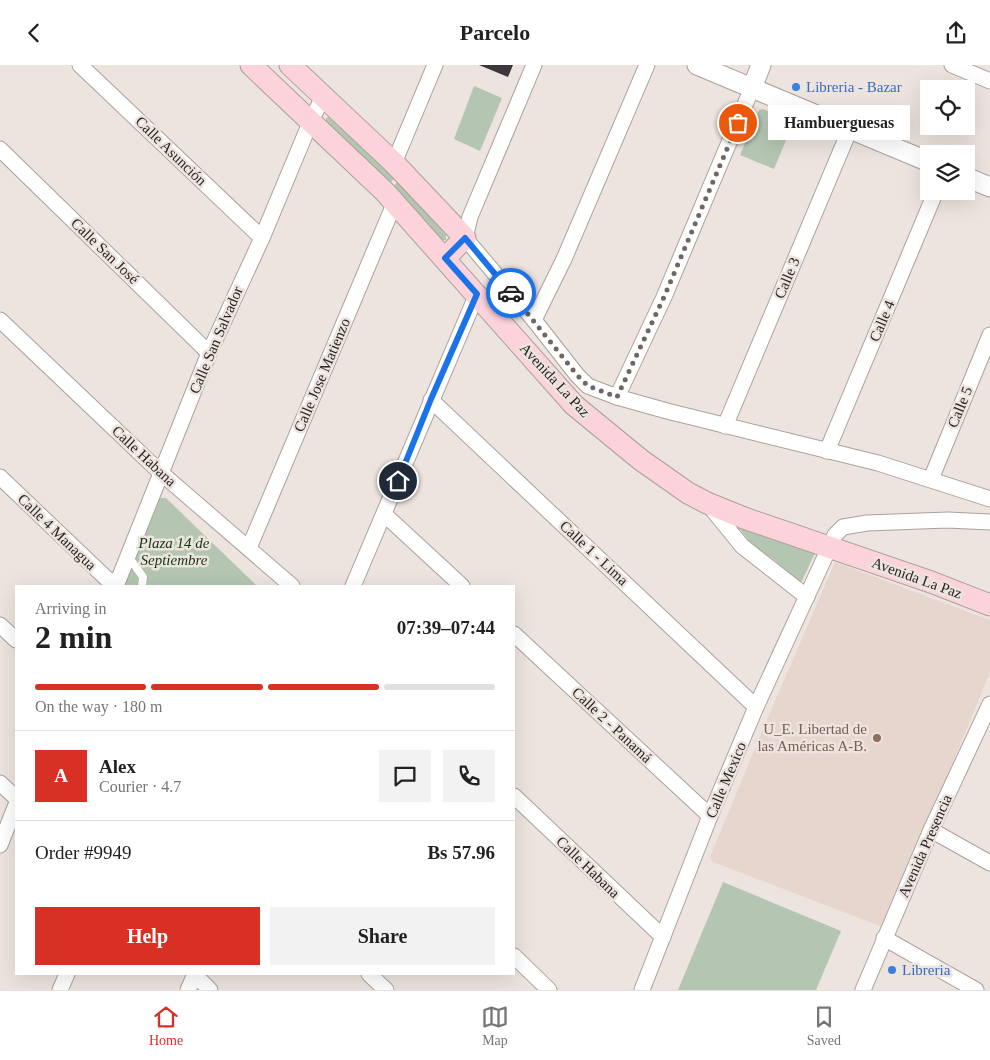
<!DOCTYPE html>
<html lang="en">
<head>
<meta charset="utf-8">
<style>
  body { margin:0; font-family:"Times New Roman",serif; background:#f2f2f2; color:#222; height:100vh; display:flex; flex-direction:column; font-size:19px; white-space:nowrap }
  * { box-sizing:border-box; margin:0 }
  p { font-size:16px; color:#767676 }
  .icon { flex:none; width:28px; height:28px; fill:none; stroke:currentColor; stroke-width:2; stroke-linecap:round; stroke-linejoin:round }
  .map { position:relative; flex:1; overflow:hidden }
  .panel { position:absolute; left:15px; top:520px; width:500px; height:390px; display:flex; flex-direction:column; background:#fff; border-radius:0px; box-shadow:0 5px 20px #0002 }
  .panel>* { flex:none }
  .fabs { position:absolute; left:920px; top:15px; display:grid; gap:10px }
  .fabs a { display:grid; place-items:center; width:55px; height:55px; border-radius:0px; background:#fff; box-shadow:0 5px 20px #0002; font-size:25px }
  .pin { position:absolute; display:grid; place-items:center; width:42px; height:42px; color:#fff; margin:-21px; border:2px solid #fff; border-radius:50%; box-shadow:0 1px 5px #0007 }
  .courier { position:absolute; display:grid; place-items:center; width:50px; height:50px; margin:-25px; border:4px solid #1a73e8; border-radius:50%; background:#fff; color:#222; box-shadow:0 1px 6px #0007 }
  .bubble { position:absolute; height:35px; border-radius:0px; background:#fff; box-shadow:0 5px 20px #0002; font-size:16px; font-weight:700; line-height:35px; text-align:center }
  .summary em { font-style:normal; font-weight:700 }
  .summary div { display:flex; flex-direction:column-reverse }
  .summary { display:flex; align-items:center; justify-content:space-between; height:85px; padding:0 20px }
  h1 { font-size:32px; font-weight:700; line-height:38px }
  .bar { display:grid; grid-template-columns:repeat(4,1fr); gap:8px 5px; align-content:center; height:60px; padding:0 20px }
  .bar i { height:6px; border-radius:4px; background:#e0e0e0 }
  .bar .active { background:#d93025 }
  .bar p { grid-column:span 4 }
  .line { display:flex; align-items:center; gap:12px; padding:0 20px; border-top:1px solid #e0e0e0 }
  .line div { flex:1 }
  .round { display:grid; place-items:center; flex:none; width:52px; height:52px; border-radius:0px; background:#f2f2f2 }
  .primary-button { display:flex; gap:10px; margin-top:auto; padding:10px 20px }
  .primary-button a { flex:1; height:58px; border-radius:0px; background:#d93025; color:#fff; font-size:20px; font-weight:700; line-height:58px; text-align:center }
  .primary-button a+a { background:#f2f2f2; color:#222 }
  header { display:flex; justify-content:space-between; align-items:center; height:65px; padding:0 20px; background:#fff; font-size:22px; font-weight:700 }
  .tabs { display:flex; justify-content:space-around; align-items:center; height:70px; border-top:1px solid #e0e0e0; background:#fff; font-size:14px; color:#767676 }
  .tabs a { display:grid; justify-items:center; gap:2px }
  .tabs .active { color:#d93025 }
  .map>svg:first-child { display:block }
  .built { fill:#e7d6cd }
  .green { fill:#b4c6b1 }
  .building { fill:#3c373c }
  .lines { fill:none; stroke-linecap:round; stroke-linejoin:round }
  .service-casing { stroke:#aaa19c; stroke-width:9 }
  .minor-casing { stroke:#aaa19c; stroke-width:17 }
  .tertiary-casing { stroke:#aaa19c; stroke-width:21 }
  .secondary-casing { stroke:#aaa19c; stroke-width:23 }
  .service { stroke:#fff; stroke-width:8 }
  .minor { stroke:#fff; stroke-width:15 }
  .tertiary { stroke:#fff; stroke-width:19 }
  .secondary { stroke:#fcd3db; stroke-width:21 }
  .done { stroke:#6d6765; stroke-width:5; stroke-dasharray:0 9 }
  .route { stroke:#1a73e8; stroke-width:6 }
  .shop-dot { fill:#3f7fe0; stroke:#ede4df; stroke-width:2 }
  .education-dot { fill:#8d6e63; stroke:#ede4df; stroke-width:2 }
  .labels { text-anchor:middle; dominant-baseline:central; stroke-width:5; stroke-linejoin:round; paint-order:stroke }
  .shop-label { font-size:15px; fill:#366cbe; stroke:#ede4df; text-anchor:start }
  .street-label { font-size:15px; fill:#282423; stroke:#ede4df }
  .park-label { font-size:15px; font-style:italic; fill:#11370d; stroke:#ede4df }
  .education-label { font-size:15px; fill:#785e54; stroke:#ede4df; text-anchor:end }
</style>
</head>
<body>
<header><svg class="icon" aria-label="back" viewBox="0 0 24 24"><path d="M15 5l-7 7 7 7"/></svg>Parcelo<svg class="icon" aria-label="share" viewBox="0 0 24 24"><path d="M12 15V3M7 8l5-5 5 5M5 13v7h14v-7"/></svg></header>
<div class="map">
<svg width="990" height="925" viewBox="0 0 990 925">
  <rect width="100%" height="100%" fill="#ede4df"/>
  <polygon class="built" points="835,497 990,555 990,607 885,863 713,797 710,792 768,652"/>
  <g class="green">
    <polygon points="474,21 502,33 480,86 454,74"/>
    <polygon points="763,44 794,56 774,104 740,90 759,45"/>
    <polygon points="329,52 395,113 390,118 326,58 326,53"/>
    <polygon points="398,116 446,170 446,175 442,175 394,121"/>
    <polygon points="159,433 166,433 257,521 123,521"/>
    <polygon points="735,457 815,488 801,518 773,494 754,483"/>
    <polygon points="723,817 841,866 816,925 678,925"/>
  </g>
  <polygon class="building" points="479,0 513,0 508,12"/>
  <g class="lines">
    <g class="service-casing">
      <polyline id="service" points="128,491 143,512 142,521"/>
    </g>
    <g class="minor-casing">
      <g id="minor">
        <polyline points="80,0 262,173"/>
        <polyline points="534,0 470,152 465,173 534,255 577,310 588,321 617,332 667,346 878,398 990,434"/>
        <polyline points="952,0 990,16"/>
        <polyline points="0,84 209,288"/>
        <polyline points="394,98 435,0"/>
        <polyline points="0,255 161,408 292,521"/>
        <polyline points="534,255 564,194 647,0"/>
        <polyline points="617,332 664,232 752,23"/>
        <polyline points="431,335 756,642"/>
        <polyline points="725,361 850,64"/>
        <polyline points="827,386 936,126"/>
        <polyline points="0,412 107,514 117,518"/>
        <polyline points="931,414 990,270"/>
        <polyline points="708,439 742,481 807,532"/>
        <polyline points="384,449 462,521"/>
        <polyline points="249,483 395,137"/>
        <polyline points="116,521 209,288 262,173 310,58 323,32"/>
        <polyline points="353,521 477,229"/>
        <polyline points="0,560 16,575"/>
        <polyline points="514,569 710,751"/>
        <polyline points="0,718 16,733"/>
        <polyline points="514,731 663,872"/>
        <polyline points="931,765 990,798"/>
        <polyline points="0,780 16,740"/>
        <polyline points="884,873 976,925"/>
        <polyline points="514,891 549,925"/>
        <polyline points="369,909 386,925"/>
        <polyline points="195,910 210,925"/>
        <polyline points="60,925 67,909"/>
        <polyline points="188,925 195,909"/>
        <polyline points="642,925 710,751 756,642 835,470 843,462 867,458 948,455 990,457"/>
        <polyline points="863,925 931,765 990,639"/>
      </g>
    </g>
    <g class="tertiary-casing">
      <g id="tertiary">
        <polyline points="697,0 929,97"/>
        <polyline points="752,23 761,0"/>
        <polyline points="966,112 990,122"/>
      </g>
    </g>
    <g class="secondary-casing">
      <g id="secondary">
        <polyline points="251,0 385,127 574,340 641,395 688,428 707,438 744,453 931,517 990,540"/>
        <polyline points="290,0 394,98 465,173 445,193"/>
      </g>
    </g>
    <use href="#service" class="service"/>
    <use href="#minor" class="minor"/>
    <use href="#tertiary" class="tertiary"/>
    <use href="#secondary" class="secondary"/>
  </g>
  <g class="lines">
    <polyline class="done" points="511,228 577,310 588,321 617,332 664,232 738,58"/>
    <polyline class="route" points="398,416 431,334 477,229 445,193 465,173 511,228"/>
  </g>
  <g class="shop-dot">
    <circle cx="796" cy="22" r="5"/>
    <circle cx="892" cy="905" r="5"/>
  </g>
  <circle class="education-dot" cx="877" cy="673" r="5"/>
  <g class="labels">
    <g class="shop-label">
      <text x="806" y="22">Libreria - Bazar</text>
      <text x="902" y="905">Libreria</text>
    </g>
    <g class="street-label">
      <text transform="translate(171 86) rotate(44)">Calle Asunción</text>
      <text transform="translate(105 186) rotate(44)">Calle San José</text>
      <text transform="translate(787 213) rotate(-67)">Calle 3</text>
      <text transform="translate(882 256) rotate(-67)">Calle 4</text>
      <text transform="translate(216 275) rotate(-67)">Calle San Salvador</text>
      <text transform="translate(322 310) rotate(-67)">Calle Jose Matienzo</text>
      <text transform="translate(555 315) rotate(47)">Avenida La Paz</text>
      <text transform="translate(960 342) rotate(-68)">Calle 5</text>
      <text transform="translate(144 391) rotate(43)">Calle Habana</text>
      <text transform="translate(57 467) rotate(44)">Calle 4 Managua</text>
      <text transform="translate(594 488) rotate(43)">Calle 1 - Lima</text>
      <text transform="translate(917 513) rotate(20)">Avenida La Paz</text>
      <text transform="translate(612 660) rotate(43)">Calle 2 - Panamá</text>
      <text transform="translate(726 715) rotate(-67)">Calle Mexico</text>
      <text transform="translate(925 781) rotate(-66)">Avenida Presencia</text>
      <text transform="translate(588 802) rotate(44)">Calle Habana</text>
    </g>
    <g class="park-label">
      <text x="174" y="478">Plaza 14 de<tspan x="174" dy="17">Septiembre</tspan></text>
    </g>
    <g class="education-label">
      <text x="867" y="664">U_E. Libertad de<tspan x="867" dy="17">las Américas A-B.</tspan></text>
    </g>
  </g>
</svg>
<div class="fabs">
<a><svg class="icon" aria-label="locate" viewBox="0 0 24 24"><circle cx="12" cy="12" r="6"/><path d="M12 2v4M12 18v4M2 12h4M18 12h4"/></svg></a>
<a><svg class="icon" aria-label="layers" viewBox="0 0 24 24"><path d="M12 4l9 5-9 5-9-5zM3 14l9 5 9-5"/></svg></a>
</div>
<div class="pin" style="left:738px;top:58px;background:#ea580c"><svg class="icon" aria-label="bag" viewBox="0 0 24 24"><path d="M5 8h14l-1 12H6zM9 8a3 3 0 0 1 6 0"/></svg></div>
<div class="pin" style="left:398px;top:416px;background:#1f2937"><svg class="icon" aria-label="home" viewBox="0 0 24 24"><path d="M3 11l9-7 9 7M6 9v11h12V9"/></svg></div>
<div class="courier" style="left:511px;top:228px"><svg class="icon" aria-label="car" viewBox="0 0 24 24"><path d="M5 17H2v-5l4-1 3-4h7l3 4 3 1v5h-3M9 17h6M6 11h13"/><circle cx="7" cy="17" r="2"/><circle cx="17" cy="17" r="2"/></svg></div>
<div class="bubble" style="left:768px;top:40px;width:142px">Hambuerguesas</div>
<section class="panel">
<div class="summary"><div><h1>2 min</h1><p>Arriving in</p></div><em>07:39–07:44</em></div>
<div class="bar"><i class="active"></i><i class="active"></i><i class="active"></i><i></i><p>On the way · 180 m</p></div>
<div class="line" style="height:90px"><b class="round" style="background:#d93025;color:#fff">A</b><div><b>Alex</b><p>Courier · 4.7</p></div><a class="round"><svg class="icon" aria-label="chat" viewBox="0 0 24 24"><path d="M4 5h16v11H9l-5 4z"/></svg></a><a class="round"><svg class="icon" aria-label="phone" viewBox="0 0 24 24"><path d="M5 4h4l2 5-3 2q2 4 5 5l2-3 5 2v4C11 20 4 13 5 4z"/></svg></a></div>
<div class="line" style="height:65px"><div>Order #9949</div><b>Bs 57.96</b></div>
<div class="primary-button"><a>Help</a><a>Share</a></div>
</section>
</div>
<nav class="tabs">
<a class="active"><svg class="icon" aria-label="home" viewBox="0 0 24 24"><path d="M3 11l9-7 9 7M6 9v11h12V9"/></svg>Home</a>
<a><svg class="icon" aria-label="map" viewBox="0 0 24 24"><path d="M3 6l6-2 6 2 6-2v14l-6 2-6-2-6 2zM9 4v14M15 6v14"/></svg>Map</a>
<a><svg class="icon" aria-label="saved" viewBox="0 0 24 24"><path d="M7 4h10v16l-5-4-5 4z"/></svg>Saved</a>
</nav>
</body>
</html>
